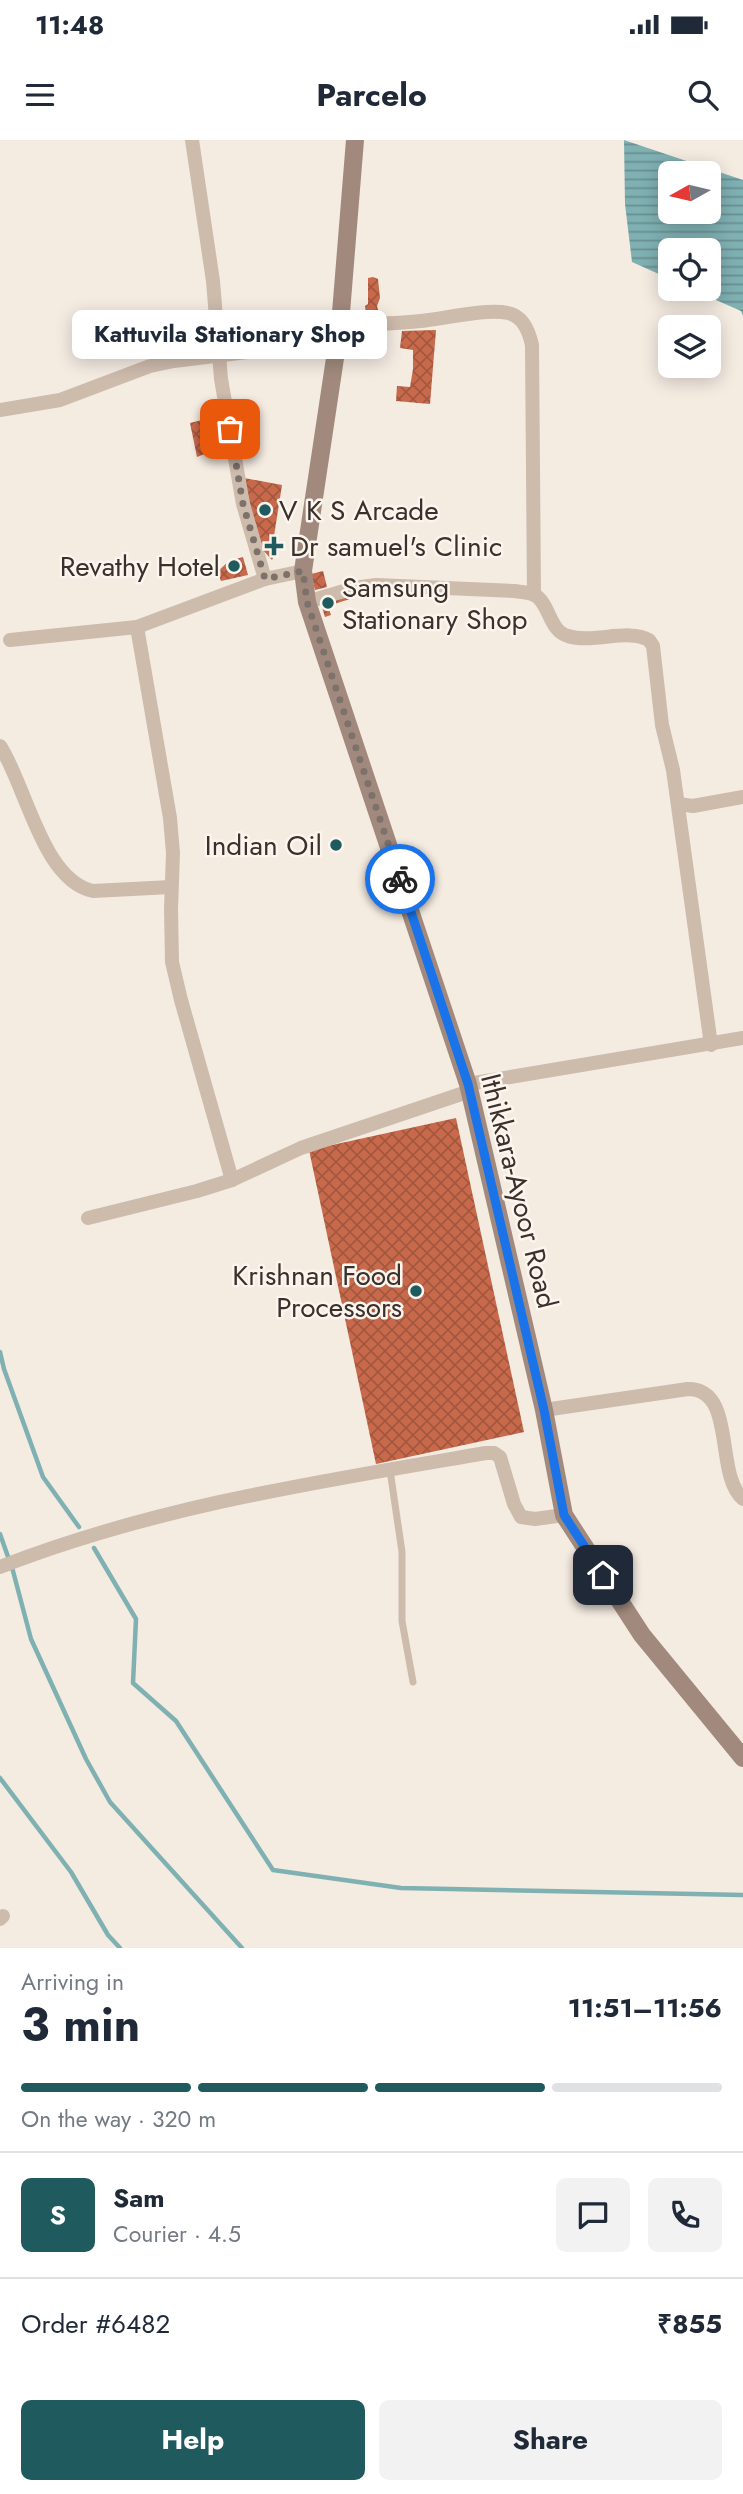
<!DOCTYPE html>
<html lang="en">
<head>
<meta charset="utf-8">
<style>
  body { margin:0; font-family:Jost,sans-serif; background:#f2f2f3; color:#1f2937; height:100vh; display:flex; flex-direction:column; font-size:26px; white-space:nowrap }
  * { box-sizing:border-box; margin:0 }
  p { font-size:23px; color:#747a83 }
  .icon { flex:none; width:38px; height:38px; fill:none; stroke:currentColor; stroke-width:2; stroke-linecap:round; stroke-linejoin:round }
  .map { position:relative; height:1808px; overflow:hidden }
  .panel { display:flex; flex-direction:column; background:#fff; flex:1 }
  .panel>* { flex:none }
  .needle { width:46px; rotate:262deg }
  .tools { position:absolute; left:658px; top:21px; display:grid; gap:14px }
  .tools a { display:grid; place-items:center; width:63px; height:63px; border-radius:10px; background:#fff; box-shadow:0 4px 18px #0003; font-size:35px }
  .pin { position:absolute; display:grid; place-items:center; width:60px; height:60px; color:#fff; margin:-30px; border-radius:14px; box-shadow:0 4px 10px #0006 }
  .courier { position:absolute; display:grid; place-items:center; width:70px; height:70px; margin:-35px; border:5px solid #1a73e8; border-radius:50%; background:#fff; color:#222; box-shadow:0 2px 9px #0007 }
  .bubble { position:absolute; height:49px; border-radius:10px; background:#fff; box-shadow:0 4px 18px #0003; font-size:23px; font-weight:700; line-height:49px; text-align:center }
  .overview em { font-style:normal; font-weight:700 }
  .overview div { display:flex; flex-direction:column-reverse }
  .overview { display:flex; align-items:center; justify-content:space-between; height:119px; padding:0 21px }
  h1 { font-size:46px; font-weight:700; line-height:52px }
  .bar { display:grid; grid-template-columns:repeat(4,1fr); gap:10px 7px; align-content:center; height:84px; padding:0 21px }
  .bar i { height:9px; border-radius:5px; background:#e0e1e3 }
  .bar .active { background:#1f5a5e }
  .bar p { grid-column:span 4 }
  .line { display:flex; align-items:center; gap:18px; padding:0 21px; border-top:2px solid #e0e1e3 }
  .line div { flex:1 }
  .round { display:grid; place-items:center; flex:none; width:74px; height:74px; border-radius:10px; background:#f2f2f3 }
  .cta { display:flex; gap:14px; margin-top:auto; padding:14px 21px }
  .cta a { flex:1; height:80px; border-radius:10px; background:#1f5a5e; color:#fff; font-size:28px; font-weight:700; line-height:80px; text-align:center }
  .cta a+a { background:#f2f2f3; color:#1f2937 }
  .status { display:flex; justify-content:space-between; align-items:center; height:49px; padding:0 35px; background:#fff; direction:ltr }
  .status svg { height:19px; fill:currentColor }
  header { display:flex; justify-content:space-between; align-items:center; height:91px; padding:0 21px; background:#fff; font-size:32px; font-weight:700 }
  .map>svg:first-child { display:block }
  .water { fill:url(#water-rules); fill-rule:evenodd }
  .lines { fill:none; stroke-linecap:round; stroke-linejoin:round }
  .stream { stroke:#7fb0b2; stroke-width:4.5 }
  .building { fill:url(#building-cross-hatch) }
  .service { stroke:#cdbbac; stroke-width:7 }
  .minor { stroke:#cdbbac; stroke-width:14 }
  .secondary { stroke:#a18a7d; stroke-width:18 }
  .done { stroke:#7c716b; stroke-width:7; stroke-dasharray:0 12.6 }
  .route { stroke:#1a73e8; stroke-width:9 }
  .poi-dot { fill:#1f5a5e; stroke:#fbf5ee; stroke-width:2.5 }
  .labels { text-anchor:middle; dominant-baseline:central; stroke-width:5; stroke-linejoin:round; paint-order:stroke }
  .poi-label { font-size:28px; fill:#3b302b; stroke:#fbf5ee; text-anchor:start }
  .street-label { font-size:28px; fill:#3b302b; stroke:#fbf5ee }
</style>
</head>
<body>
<div class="status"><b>11:48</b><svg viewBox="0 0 49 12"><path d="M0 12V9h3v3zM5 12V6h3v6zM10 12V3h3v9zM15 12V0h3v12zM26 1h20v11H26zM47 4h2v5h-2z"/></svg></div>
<header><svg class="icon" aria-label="menu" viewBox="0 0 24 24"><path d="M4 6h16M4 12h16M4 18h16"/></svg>Parcelo<svg class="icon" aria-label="search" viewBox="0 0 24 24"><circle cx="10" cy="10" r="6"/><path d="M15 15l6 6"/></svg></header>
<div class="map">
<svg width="743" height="1808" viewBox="0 0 743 1808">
  <defs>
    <pattern id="water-rules" width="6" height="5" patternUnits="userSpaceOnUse" patternTransform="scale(1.75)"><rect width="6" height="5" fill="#7fb0b2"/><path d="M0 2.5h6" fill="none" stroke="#699091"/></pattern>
    <pattern id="building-cross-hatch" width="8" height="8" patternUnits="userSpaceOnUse" patternTransform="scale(1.75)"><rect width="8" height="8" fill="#c8694b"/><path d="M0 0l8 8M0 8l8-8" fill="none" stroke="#a4573f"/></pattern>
  </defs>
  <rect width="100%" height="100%" fill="#f4ebe1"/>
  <path class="water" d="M624 0 743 40V176L741 171 691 149H709V110H670V139L632 122 625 64ZM670 33H709V72H670Z"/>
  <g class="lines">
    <g class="stream">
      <polyline points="0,1212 4,1229 43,1337 79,1387"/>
      <polyline points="0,1394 13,1431 31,1499 86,1619 110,1662 242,1808"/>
      <polyline points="94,1408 136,1479 133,1543 176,1581 273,1730 401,1748 743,1755"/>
      <polyline points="0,1638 71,1732 108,1795 120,1808"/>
    </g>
  </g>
  <g class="building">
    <polygon points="373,137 378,139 380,158 377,166 381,180 367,179 365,166 368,164 368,138"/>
    <polygon points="436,190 430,264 396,261 397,246 410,247 413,229 413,210 400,208 402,191"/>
    <polygon points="206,279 212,311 197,317 190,283"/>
    <polygon points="244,338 282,345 274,396 280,404 281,410 276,411 272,420 260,407"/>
    <polygon points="243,417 248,435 221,441 217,432 229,421"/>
    <polygon points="323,431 327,447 315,450 311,434"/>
    <polygon points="348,451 350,459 328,466 331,475 325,477 320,461"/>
    <polygon points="456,978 524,1292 376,1324 309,1010"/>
  </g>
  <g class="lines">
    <polyline class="service" points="390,1330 402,1412 402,1481 413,1542"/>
    <g class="minor">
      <polyline points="192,0 213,141 221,239 243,364 265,439 303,431"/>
      <path d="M340 185C367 184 394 184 421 181 444 179 486 168 508 173 523 176 529 191 532 205L534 455"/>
      <polyline points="0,270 60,260 150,226 174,221 304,205 336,207"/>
      <path d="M307 462 354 448 376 445 514 451C520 452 529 452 535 455 550 464 549 491 568 496 592 504 628 488 649 500L653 506 662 585 673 630 711 905"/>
      <polyline points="137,487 170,678 173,713 171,769 172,822 181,860 232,1040"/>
      <polyline points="10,500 137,487 265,439"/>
      <path d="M0 606C26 645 42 740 93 751L171 747"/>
      <polyline points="678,664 693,666 743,657"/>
      <polyline points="468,944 743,898"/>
      <polyline points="88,1078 197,1051 232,1040 301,1008 470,951"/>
      <path d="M544 1270 688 1249C737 1249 714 1334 743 1359"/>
      <path d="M0 1427C156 1366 322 1341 486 1313H494L500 1317 514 1364 521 1377 535 1379 564 1375"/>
      <polyline points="0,1779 3,1776"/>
    </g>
    <polyline class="secondary" points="355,0 340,185 303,431 307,462 468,944 544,1270 564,1375 642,1495 743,1618"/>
  </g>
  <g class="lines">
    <polyline class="done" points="230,289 243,364 265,439 303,431 307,462 400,739"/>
    <polyline class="route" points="400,739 468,944 544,1270 564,1375 603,1435"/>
  </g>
  <g class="poi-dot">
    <circle cx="265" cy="370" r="7"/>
    <path d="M270.5 395.5h7v7h7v7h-7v7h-7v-7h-7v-7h7z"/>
    <circle cx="234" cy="426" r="7"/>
    <circle cx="328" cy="463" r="7"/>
    <circle cx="336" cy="705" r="7"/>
    <circle cx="416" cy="1151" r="7"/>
  </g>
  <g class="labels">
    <g class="poi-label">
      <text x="279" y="370">V K S Arcade</text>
      <text x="290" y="406">Dr samuel's Clinic</text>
      <text x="220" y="426" text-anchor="end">Revathy Hotel</text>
      <text x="342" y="447">Samsung<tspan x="342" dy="32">Stationary Shop</tspan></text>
      <text x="322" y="705" text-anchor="end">Indian Oil</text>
      <text x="402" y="1135" text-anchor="end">Krishnan Food<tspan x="402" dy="32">Processors</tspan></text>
    </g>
    <g class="street-label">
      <text transform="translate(519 1051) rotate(76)">Ithikkara-Ayoor Road</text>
    </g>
  </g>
</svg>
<div class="tools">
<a><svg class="needle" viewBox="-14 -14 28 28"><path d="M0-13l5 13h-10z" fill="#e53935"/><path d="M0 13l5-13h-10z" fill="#747a83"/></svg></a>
<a><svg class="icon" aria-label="locate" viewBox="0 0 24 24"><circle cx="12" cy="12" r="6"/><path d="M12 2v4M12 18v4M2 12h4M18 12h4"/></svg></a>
<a><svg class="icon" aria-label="layers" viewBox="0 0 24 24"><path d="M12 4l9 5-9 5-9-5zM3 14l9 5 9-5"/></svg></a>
</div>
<div class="pin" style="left:230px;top:289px;background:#ea580c"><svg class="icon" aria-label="bag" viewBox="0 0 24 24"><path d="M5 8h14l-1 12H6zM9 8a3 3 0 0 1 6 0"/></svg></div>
<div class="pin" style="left:603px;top:1435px;background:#1f2937"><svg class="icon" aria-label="home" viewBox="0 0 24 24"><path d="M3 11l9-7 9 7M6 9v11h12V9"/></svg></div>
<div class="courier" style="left:400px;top:739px"><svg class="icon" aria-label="bike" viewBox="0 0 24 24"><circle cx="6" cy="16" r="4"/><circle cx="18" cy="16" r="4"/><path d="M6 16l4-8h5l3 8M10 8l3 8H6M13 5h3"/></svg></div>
<div class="bubble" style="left:72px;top:170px;width:315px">Kattuvila Stationary Shop</div>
</div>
<section class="panel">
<div class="overview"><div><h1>3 min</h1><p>Arriving in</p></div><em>11:51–11:56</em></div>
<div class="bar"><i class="active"></i><i class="active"></i><i class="active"></i><i></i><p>On the way · 320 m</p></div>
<div class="line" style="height:126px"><b class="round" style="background:#1f5a5e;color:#fff">S</b><div><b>Sam</b><p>Courier · 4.5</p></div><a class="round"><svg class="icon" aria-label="chat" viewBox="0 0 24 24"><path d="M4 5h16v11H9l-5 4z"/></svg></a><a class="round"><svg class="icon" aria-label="phone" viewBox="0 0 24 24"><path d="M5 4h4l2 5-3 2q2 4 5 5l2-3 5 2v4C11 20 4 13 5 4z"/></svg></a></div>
<div class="line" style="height:91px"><div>Order #6482</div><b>₹855</b></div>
<div class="cta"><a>Help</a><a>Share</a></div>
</section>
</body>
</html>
